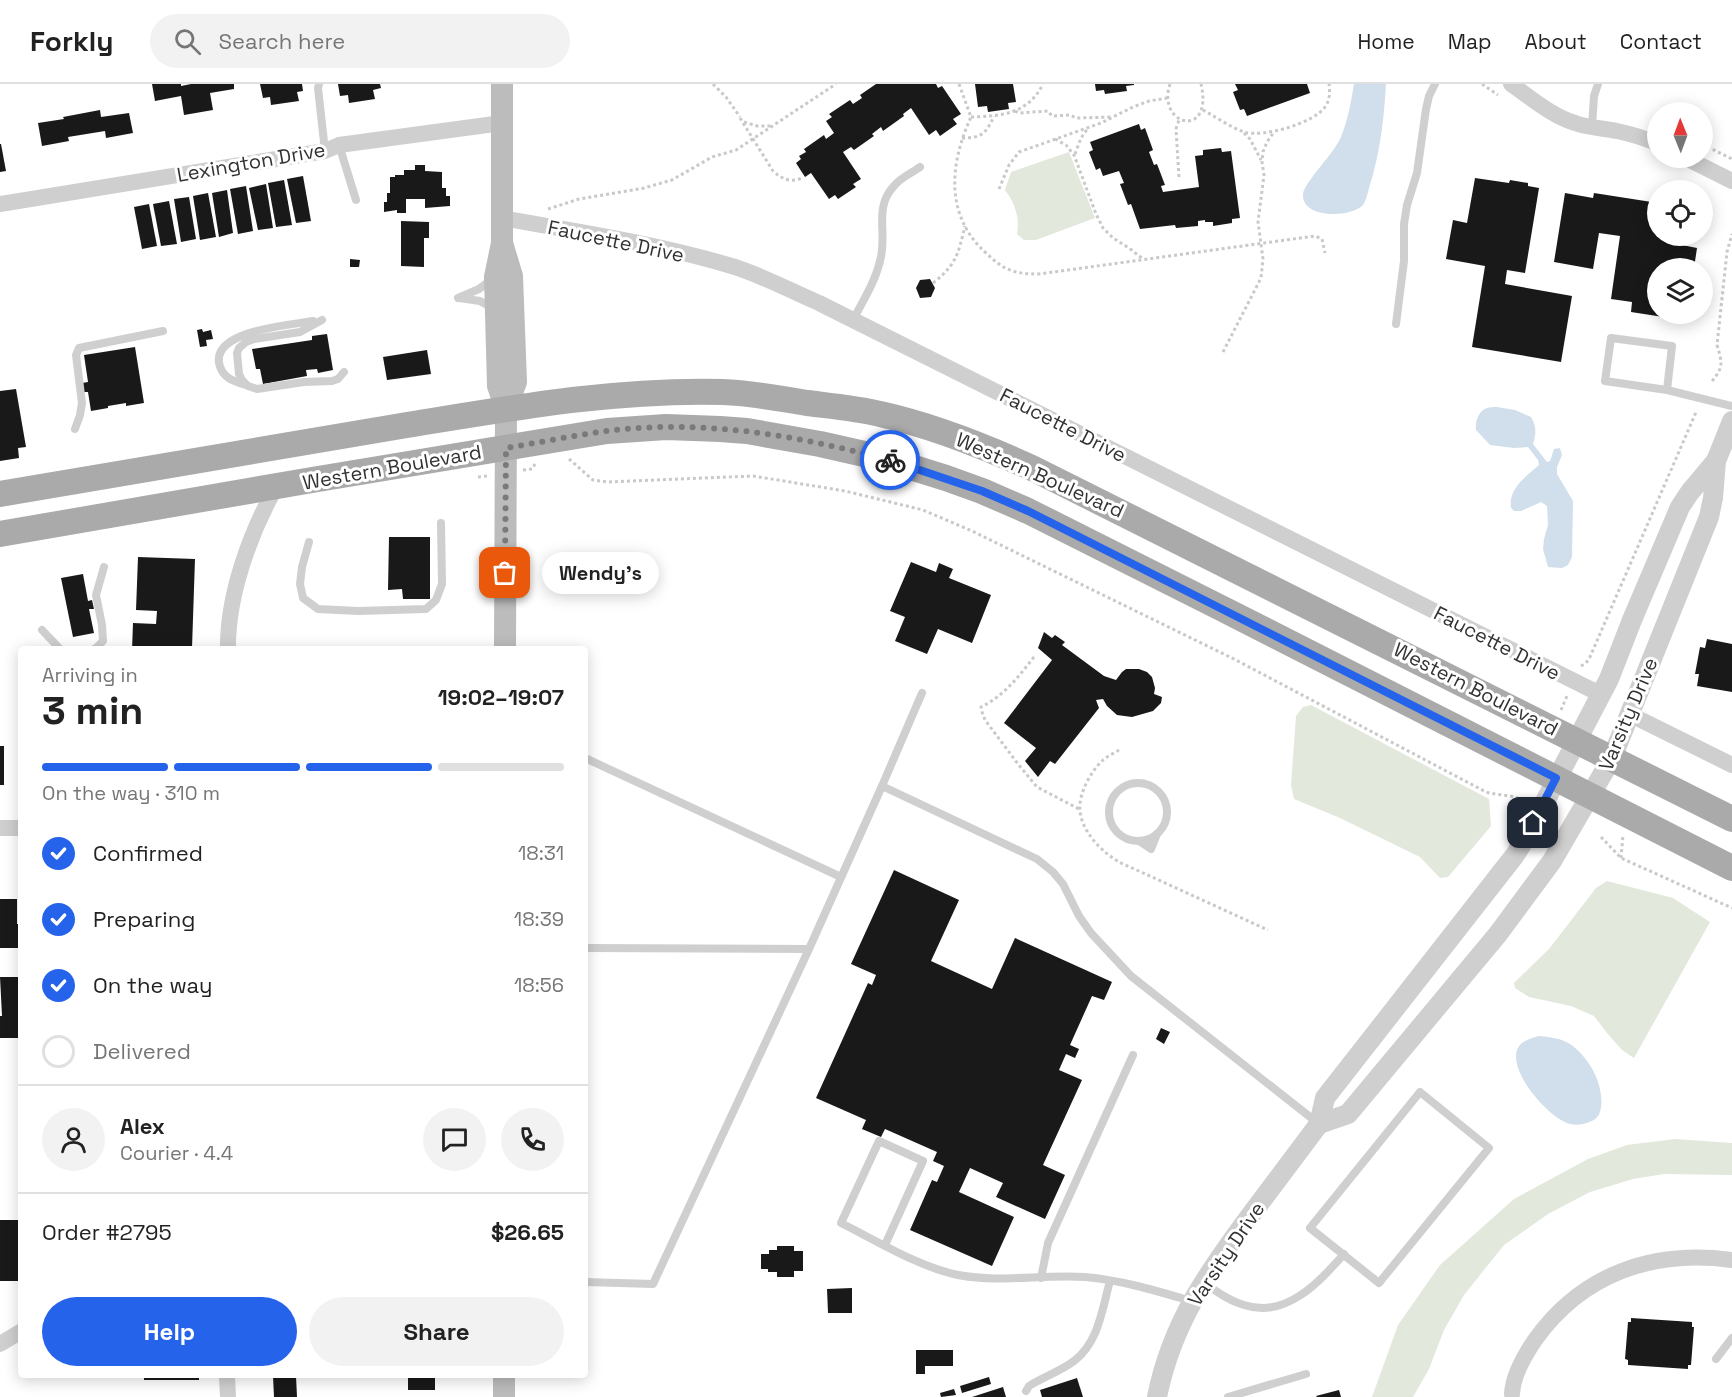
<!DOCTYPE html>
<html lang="en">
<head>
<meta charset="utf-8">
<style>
  body { margin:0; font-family:"Space Grotesk",sans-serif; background:#f2f2f2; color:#222; height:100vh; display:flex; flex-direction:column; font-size:22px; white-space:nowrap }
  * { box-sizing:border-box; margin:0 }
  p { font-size:20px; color:#767676 }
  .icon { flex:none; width:33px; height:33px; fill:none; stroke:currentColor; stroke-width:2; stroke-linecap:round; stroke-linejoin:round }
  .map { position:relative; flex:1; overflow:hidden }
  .details { position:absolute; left:18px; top:562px; width:570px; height:732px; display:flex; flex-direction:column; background:#fff; border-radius:6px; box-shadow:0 3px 15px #0003 }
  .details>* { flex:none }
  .needle { width:39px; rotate:359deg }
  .controls { position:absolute; left:1647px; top:18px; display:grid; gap:12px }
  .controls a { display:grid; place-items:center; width:66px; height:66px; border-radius:50%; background:#fff; box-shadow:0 3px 15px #0003; font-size:30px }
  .pin { position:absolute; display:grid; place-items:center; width:51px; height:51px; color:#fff; margin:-26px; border-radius:12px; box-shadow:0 3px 9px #0006 }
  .courier { position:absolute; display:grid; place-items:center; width:60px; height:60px; margin:-30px; border:4px solid #2563eb; border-radius:50%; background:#fff; color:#222; box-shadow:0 2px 8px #0007 }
  .bubble { position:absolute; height:42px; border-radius:21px; background:#fff; box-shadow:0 3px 15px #0003; font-size:20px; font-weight:600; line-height:42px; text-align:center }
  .head em { font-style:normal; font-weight:600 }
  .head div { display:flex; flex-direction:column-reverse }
  .head { display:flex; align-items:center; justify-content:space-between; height:102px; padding:0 24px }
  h1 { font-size:39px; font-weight:600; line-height:45px }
  .bar { display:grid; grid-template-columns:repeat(4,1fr); gap:9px 6px; align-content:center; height:72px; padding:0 24px }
  .bar i { height:8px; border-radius:4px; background:#e0e0e0 }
  .bar .on { background:#2563eb }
  .bar p { grid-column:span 4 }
  .line { display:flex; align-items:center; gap:15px; padding:0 24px; border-top:2px solid #e0e0e0 }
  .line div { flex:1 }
  .round { display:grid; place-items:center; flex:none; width:63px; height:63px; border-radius:32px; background:#f2f2f2 }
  ol { padding:0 24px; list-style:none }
  li { display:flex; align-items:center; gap:18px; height:66px }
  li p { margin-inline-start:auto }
  li .icon { padding:6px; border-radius:50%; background:#2563eb; color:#fff; stroke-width:4 }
  li:last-child { color:#767676 }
  li i { width:33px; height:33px; border:3px solid #e0e0e0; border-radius:50% }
  .button { display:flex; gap:12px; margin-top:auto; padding:12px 24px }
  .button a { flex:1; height:69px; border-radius:36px; background:#2563eb; color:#fff; font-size:24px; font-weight:600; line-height:69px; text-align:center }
  .button a+a { background:#f2f2f2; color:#222 }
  header { display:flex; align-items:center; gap:36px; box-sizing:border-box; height:84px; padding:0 30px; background:#fff; border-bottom:2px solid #e0e0e0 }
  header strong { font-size:28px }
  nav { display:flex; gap:33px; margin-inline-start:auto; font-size:21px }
  .search { width:420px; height:54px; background:#f2f2f2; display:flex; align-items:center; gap:15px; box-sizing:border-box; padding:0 21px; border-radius:33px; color:#767676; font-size:22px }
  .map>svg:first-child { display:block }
  .green { fill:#e2e8dc }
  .water { fill:#d0dfeb }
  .building { fill:#191919 }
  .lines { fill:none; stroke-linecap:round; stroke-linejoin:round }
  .path { stroke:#c9c9c9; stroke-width:3; stroke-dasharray:3 3; stroke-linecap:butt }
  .service { stroke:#cfcfcf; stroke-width:8 }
  .minor { stroke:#cfcfcf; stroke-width:16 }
  .tertiary { stroke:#cfcfcf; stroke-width:20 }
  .secondary { stroke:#bcbcbc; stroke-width:22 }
  .primary { stroke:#aaa; stroke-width:26 }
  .done { stroke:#7a7a7a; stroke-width:6; stroke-dasharray:0 10.8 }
  .route { stroke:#2563eb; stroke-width:8 }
  .labels { text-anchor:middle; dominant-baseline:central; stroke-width:6; stroke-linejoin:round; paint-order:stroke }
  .street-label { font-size:20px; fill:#323232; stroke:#fff }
</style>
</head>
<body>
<header>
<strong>Forkly</strong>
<div class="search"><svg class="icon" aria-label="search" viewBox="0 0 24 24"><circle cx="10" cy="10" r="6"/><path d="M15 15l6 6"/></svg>Search here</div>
<nav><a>Home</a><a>Map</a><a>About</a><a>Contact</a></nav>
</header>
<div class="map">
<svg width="1732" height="1313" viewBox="0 0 1732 1313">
  <rect width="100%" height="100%" fill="#fff"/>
  <g class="green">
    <path d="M1069 68 1095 134 1036 156H1024L1017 150C1020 134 1015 119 1005 106L1011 88Z"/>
    <polygon points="1311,621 1489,715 1491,742 1448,793 1440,794 1420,773 1340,734 1294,715 1291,701 1296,632 1303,623"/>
    <polygon points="1607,797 1673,814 1710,838 1634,974 1622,966 1607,949 1594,932 1571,922 1529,913 1515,904 1514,899 1549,865 1596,804"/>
    <polygon points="1675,1055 1732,1059 1732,1091 1664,1090 1633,1095 1590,1108 1548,1130 1504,1161 1464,1211 1444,1246 1429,1285 1413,1313 1372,1313 1398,1241 1440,1181 1514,1115 1588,1075 1627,1061"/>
  </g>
  <g class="water">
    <path d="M1354 0H1386C1384 35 1380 70 1369 104 1368 109 1366 116 1363 121 1351 134 1301 135 1303 110 1304 99 1335 68 1341 53 1348 36 1351 18 1354 0Z"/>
    <path d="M1497 323 1515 326 1531 333C1537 343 1536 350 1533 360L1547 378 1550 377 1554 365 1560 364 1562 371 1557 383V390L1573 417 1572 473 1568 481 1562 484 1548 483 1543 465 1544 455 1548 441 1547 422 1541 418 1521 427H1514L1511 424C1508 405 1525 393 1539 381L1538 376 1528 363 1514 364 1490 361 1476 346C1475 338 1478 327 1487 324 1490 323 1493 323 1497 323Z"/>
    <path d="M1539 952C1550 953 1560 954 1570 960 1589 973 1604 1000 1601 1023 1600 1030 1598 1034 1592 1037 1585 1040 1577 1042 1570 1040 1549 1035 1504 984 1519 962 1524 956 1532 954 1539 952Z"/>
  </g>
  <g class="building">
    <polygon points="152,0 181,0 181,2 191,0 234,0 234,5 210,9 213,26 184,31 181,12 155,17"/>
    <polygon points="260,0 302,0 303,7 297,8 299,17 271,21 270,13 263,14"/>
    <polygon points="338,0 380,0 381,4 373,6 375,15 349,19 348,11 340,12"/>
    <polygon points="876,0 936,0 938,4 942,2 961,30 953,35 957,40 940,52 936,46 929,51 911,24 903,30 904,32 883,47 881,43 872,50 874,52 854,66 851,63 843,68 861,95 853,100 856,103 838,115 835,111 829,115 811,89 805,93 796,79 801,75 799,72 806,68 804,65 824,51 826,55 834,49 826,37 832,33 829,30 850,16 853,20 862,14 860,11"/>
    <polygon points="975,0 1013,0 1016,18 1008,19 1009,25 988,28 987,22 978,23"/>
    <polygon points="1095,0 1134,0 1134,1 1126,2 1127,7 1105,10 1104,6 1096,7"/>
    <polygon points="1235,0 1307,0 1310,9 1247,32 1244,25 1240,26 1233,8 1238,6"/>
    <polygon points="100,26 101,33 129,29 133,49 106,54 105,47 68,53 69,57 42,62 38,39 64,35 63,33"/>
    <polygon points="1139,40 1141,46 1145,44 1153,66 1149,68 1154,81 1157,80 1165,101 1161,102 1163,108 1199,103 1195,72 1203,71 1203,66 1221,64 1222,68 1231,67 1240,134 1232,135 1232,139 1213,142 1213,138 1205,138 1205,136 1198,137 1198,142 1176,144 1175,141 1140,145 1131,120 1128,121 1120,100 1124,99 1119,87 1103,92 1100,84 1096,86 1089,68 1093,66 1090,58"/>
    <polygon points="0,60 1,60 6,87 0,88"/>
    <polygon points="415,81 425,81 425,87 442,88 442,104 446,104 446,112 450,112 450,122 425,124 425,115 406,115 406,129 397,129 397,126 384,128 384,118 387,118 387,109 390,109 390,93 395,93 395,91 404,91 404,86 415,86"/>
    <polygon points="303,92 311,137 296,139 287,95"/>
    <polygon points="1475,94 1509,99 1510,96 1528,99 1528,102 1539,104 1525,189 1507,186 1505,200 1572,212 1561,278 1472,263 1485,182 1446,175 1453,136 1467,139"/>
    <polygon points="284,96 292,141 276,143 268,99"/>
    <polygon points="266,100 273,144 258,146 249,104"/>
    <polygon points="246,102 253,147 238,150 230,105"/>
    <polygon points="227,106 233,149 219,153 212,109"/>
    <polygon points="208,109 216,153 200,156 193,112"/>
    <polygon points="1565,109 1593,114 1594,109 1658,119 1658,152 1679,152 1677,160 1697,164 1694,184 1658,184 1658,230 1671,230 1670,234 1631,228 1632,218 1611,215 1620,152 1599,149 1593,185 1554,178"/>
    <polygon points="189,113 196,155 181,158 174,115"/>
    <polygon points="169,117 177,160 161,162 153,120"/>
    <polygon points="149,120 157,162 142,165 134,123"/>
    <polygon points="401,137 429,138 429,154 424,154 424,183 401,182"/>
    <polygon points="350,175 360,176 359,183 350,183"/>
    <polygon points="930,195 935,204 931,213 920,214 916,204 920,196"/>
    <polygon points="202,245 203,248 211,246 213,255 206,256 207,262 200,263 197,246"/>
    <polygon points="327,250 333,286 318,289 317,285 306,286 307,292 263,300 260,285 256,285 252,265 312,256 312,252"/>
    <polygon points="135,263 144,319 126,322 126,319 108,322 108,324 91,327 88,308 84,308 82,299 88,298 84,271"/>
    <polygon points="427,266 431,290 387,296 383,273"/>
    <polygon points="16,305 26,363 18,364 19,374 0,377 0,307"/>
    <polygon points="389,453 430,453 430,515 403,515 402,505 388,506"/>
    <polygon points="138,473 195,475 192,564 132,566 133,539 156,540 157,527 136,526"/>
    <polygon points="911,478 936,488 939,479 953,485 949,494 991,511 972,559 938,545 927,570 895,557 905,533 890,527"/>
    <polygon points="83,490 88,517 92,516 94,525 89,525 94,549 73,553 61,494"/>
    <polygon points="1044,548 1052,554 1055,551 1065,558 1062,561 1104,592 1116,596 1122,588 1126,585 1139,585 1147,588 1152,593 1155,604 1154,610 1162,613 1161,619 1153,627 1132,633 1117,631 1107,622 1103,615 1096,616 1099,624 1055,680 1050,677 1038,693 1025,677 1036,664 1004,639 1052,576 1038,564"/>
    <polygon points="1707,555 1732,560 1732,608 1697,602 1699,590 1695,590 1700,563 1705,564"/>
    <rect x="0" y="662" width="4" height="39"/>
    <polygon points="894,786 959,816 931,877 992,905 1015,854 1112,898 1104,916 1092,912 1070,961 1079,965 1075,974 1066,970 1059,986 1082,996 1043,1081 1065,1091 1045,1135 996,1113 1003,1099 970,1084 959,1108 1014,1133 992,1182 910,1146 932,1096 937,1098 944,1082 933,1077 937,1068 885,1045 881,1053 862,1045 866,1036 816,1014 868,899 872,901 876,891 851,880"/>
    <polygon points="0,815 17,815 17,840 21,840 21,864 0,864"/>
    <polygon points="0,893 21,893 21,954 0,954 0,932 2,932"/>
    <polygon points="1161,944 1170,948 1164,960 1156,955"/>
    <polygon points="0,1136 21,1136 20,1197 0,1197"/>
    <polygon points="777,1162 794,1162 794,1167 803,1167 803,1187 794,1187 794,1193 777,1193 777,1188 768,1188 768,1185 761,1185 761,1170 769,1170 769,1166 777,1166"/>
    <polygon points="852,1204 852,1229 828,1229 827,1205"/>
    <polygon points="1631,1234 1692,1238 1692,1243 1694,1243 1691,1281 1688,1281 1688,1285 1628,1281 1628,1276 1625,1275 1628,1238 1631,1238"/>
    <polygon points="916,1266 953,1266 953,1282 925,1282 925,1290 916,1290"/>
    <rect x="144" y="1292" width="55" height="4"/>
    <polygon points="273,1292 296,1292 297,1313 274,1313"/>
    <rect x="408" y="1292" width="27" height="14"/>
    <polygon points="989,1293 991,1300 962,1309 960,1302"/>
    <polygon points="1077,1294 1083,1313 1042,1313 1040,1306"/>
    <polygon points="1003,1303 1006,1313 972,1313"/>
    <polygon points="954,1305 956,1311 941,1313 940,1309"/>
    <polygon points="1339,1306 1341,1313 1317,1313 1316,1312"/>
  </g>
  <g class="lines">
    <g class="path">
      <polyline points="713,0 726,13 740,33"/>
      <path d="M959 0 971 33C950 79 944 131 986 169 1004 186 1013 190 1039 190L1315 152 1322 155 1325 169"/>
      <path d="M1170 0C1156 42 1214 56 1201 0"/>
      <polyline points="1482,0 1498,11"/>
      <path d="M1203 26C1216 33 1230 43 1244 48 1263 54 1314 39 1325 23 1330 16 1330 8 1329 0"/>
      <polyline points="1015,27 1019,29 1048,27 1052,32 1070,31 1076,34 1113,33"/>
      <path d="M971 33C1002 32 1028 30 1043 0"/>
      <path d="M740 34 773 87C782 95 790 99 802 94"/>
      <polyline points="744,38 757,42 773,42"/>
      <polyline points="1244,49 1250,55 1261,76"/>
      <path d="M962 54C981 54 986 50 994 32"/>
      <polyline points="1055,55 1066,61 1074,71 1096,130 1103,144 1113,154 1129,164 1143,175"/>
      <polyline points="1702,60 1732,75"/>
      <polyline points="1075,70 1081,54 1088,44"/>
      <polyline points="1179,93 1176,45 1179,36"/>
      <polyline points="999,105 1009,81 1019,68 1101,39 1133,23 1149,17 1167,14"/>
      <polyline points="548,125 579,115 644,104 672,96 712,73 736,66 836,0"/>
      <path d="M933 199C957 180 958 170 965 142"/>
      <polyline points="1223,268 1261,194 1263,175 1258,138 1264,91 1262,78 1263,68 1267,58 1274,48"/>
      <path d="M1712 297C1724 283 1722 278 1717 261L1727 168 1732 150"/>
      <path d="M569 375 593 396 608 398 753 392 845 407 923 426 972 447 1234 575 1486 708C1499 712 1512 710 1522 716"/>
      <polyline points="523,386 532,385 535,380"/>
      <polyline points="478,393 487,392"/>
      <path d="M1034 573C1019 592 1004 612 981 623L982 628 985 636 1018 680 1037 703 1079 725"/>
      <polyline points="1581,582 1586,579 1590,573 1697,326"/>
      <polyline points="1561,626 1567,612"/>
      <path d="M1119 666C1114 669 1108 672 1103 676 1091 687 1078 710 1080 727 1082 748 1102 768 1119 778L1268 846"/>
      <polyline points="1601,753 1621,774 1732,824"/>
      <polyline points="1621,774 1623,751"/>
    </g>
    <g class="service">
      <polyline points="319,0 318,4 325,67"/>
      <polyline points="1592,43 1594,12 1598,0"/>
      <polyline points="339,61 356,116"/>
      <polyline points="458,214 479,205 492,195"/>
      <polyline points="459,214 480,217 494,225"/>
      <polyline points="322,236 300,248 254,255 246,258 239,264 237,269 239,290 242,296 248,302 257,305 304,298 332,297 338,295 344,288"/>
      <path d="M853 236C863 217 875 198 880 177 888 150 873 124 894 102 900 94 912 89 920 83"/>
      <polyline points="1396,240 1404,177 1404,140 1407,121 1417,89 1426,25 1429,12 1435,0"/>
      <path d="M246 301C233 297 222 294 219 279 214 246 291 241 313 237"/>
      <polyline points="1667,306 1672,262 1611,254 1605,297 1667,306 1732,322"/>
      <polyline points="75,345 80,331 82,319 76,271 79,264 163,247"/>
      <polyline points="309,458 302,483 300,500 303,514 318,525 358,527 426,525 436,516 442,500 441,439"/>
      <polyline points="42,546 61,566"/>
      <polyline points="92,566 96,564 103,557 102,541 96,511 104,483"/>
      <polyline points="585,674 841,793"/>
      <circle cx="1138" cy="728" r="29"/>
      <polyline points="882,702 922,609"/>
      <polyline points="1139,757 1151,765 1157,750"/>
      <polyline points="585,864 809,865"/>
      <polygon points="1420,1008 1489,1064 1379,1199 1310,1144"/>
      <path d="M885 1161 923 1077 879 1057 841 1139C877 1157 919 1183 958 1191 1001 1199 1042 1190 1085 1193 1121 1196 1157 1207 1191 1217"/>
      <polyline points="1041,1194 1048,1159 1133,971"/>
      <polyline points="585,1198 653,1200 809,865 882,702 1037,775 1053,788 1063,800 1079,832 1091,849 1131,892 1319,1040"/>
      <path d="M1203 1198C1216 1207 1229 1217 1244 1221 1286 1235 1319 1198 1344 1170"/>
      <polyline points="1716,1275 1732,1254"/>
      <path d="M1026 1307 1029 1302C1043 1293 1061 1287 1074 1277 1099 1258 1102 1225 1110 1197"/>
      <polyline points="1228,1313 1306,1290"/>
    </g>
    <g class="minor">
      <path d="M1511 0C1531 14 1552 32 1575 39 1589 44 1603 44 1617 47 1631 50 1645 54 1658 60"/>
      <polyline points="1686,74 1732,97"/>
      <polyline points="0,120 325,67 339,61 502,39"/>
      <path d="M502 134C580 148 659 160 735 183 763 192 791 207 819 219L1602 611"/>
      <path d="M228 566C227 512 250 449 276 403"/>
      <polyline points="1629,630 1732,681"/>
      <polyline points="0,744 21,744"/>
      <polyline points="0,1260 20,1248"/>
      <polyline points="227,1292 228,1313"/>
      <path d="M1512 1310C1513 1291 1524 1272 1535 1256 1582 1190 1653 1165 1732 1176"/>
    </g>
    <g class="tertiary">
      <polyline points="1319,1040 1348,1030 1498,850 1552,777 1612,674 1709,433 1713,414 1716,377 1732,337"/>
      <path d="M1157 1313C1172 1238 1209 1187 1253 1128 1275 1099 1297 1069 1319 1040L1325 1014 1515 771 1527 752 1609 595 1632 536 1680 423 1690 408 1716 377"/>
    </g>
    <g class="secondary">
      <polyline points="502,0 502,159 495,193 498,302 506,325"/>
      <polyline points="502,159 512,192 516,298 506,325 505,566"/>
      <polyline points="504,1292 504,1313"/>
    </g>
    <g class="primary">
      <path d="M0 410C136 388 271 363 407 341 512 324 617 305 723 308 751 309 779 314 807 319 831 322 856 324 880 330 934 342 984 362 1034 385L1732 735"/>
      <polyline points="0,450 312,396 607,347 666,343 720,345 747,347 820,360 882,374 946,394 982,407 1028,427 1221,524 1732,784"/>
    </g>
  </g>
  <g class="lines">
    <path class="done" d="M505 489 506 364C549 357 593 347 637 344 704 340 771 348 836 363 854 367 872 371 890 376"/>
    <polyline class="route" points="890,376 982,407 1028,427 1556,694 1533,739"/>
  </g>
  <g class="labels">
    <g class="street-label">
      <text transform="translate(251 78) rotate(-10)">Lexington Drive</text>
      <text transform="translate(616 157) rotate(12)">Faucette Drive</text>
      <text transform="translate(1063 341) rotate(27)">Faucette Drive</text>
      <text transform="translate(392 383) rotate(-10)">Western Boulevard</text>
      <text transform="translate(1040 391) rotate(24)">Western Boulevard</text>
      <text transform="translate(1497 559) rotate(27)">Faucette Drive</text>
      <text transform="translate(1476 605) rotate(27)">Western Boulevard</text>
      <text transform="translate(1628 630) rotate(-67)">Varsity Drive</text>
      <text transform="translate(1226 1170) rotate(-56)">Varsity Drive</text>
    </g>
  </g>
</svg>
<div class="controls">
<a><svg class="needle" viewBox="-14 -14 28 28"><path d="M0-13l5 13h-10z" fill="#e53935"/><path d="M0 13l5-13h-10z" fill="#767676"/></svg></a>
<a><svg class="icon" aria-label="locate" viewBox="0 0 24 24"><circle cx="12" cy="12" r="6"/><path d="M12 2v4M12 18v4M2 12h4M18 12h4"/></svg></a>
<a><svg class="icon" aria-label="layers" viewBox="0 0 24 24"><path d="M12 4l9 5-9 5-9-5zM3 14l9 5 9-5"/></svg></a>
</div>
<div class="pin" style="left:505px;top:489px;background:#ea580c"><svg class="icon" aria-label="bag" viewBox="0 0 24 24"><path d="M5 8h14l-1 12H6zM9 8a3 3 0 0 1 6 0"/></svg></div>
<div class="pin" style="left:1533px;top:739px;background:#1f2937"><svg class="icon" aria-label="home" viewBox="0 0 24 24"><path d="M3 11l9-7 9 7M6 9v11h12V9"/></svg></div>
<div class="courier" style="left:890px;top:376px"><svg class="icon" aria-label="bike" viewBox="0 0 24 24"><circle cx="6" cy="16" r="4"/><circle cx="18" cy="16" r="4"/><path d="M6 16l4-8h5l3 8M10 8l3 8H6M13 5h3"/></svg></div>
<div class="bubble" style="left:542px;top:468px;width:117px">Wendy's</div>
<section class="details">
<div class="head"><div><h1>3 min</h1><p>Arriving in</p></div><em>19:02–19:07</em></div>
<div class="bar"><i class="on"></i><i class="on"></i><i class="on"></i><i></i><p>On the way · 310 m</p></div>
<ol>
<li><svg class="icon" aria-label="check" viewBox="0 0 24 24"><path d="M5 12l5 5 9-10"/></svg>Confirmed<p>18:31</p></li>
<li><svg class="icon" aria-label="check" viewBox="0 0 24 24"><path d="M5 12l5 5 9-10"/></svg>Preparing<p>18:39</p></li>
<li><svg class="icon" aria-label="check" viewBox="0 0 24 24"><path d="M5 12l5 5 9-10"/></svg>On the way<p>18:56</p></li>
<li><i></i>Delivered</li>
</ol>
<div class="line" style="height:108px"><a class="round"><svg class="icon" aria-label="person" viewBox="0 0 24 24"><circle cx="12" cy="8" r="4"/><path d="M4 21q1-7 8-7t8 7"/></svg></a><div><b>Alex</b><p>Courier · 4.4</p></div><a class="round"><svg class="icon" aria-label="chat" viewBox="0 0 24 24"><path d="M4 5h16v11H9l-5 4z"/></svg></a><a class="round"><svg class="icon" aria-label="phone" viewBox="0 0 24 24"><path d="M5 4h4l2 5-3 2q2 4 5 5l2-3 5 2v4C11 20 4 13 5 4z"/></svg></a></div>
<div class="line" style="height:78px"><div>Order #2795</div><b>$26.65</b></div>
<div class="button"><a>Help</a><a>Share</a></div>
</section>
</div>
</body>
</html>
